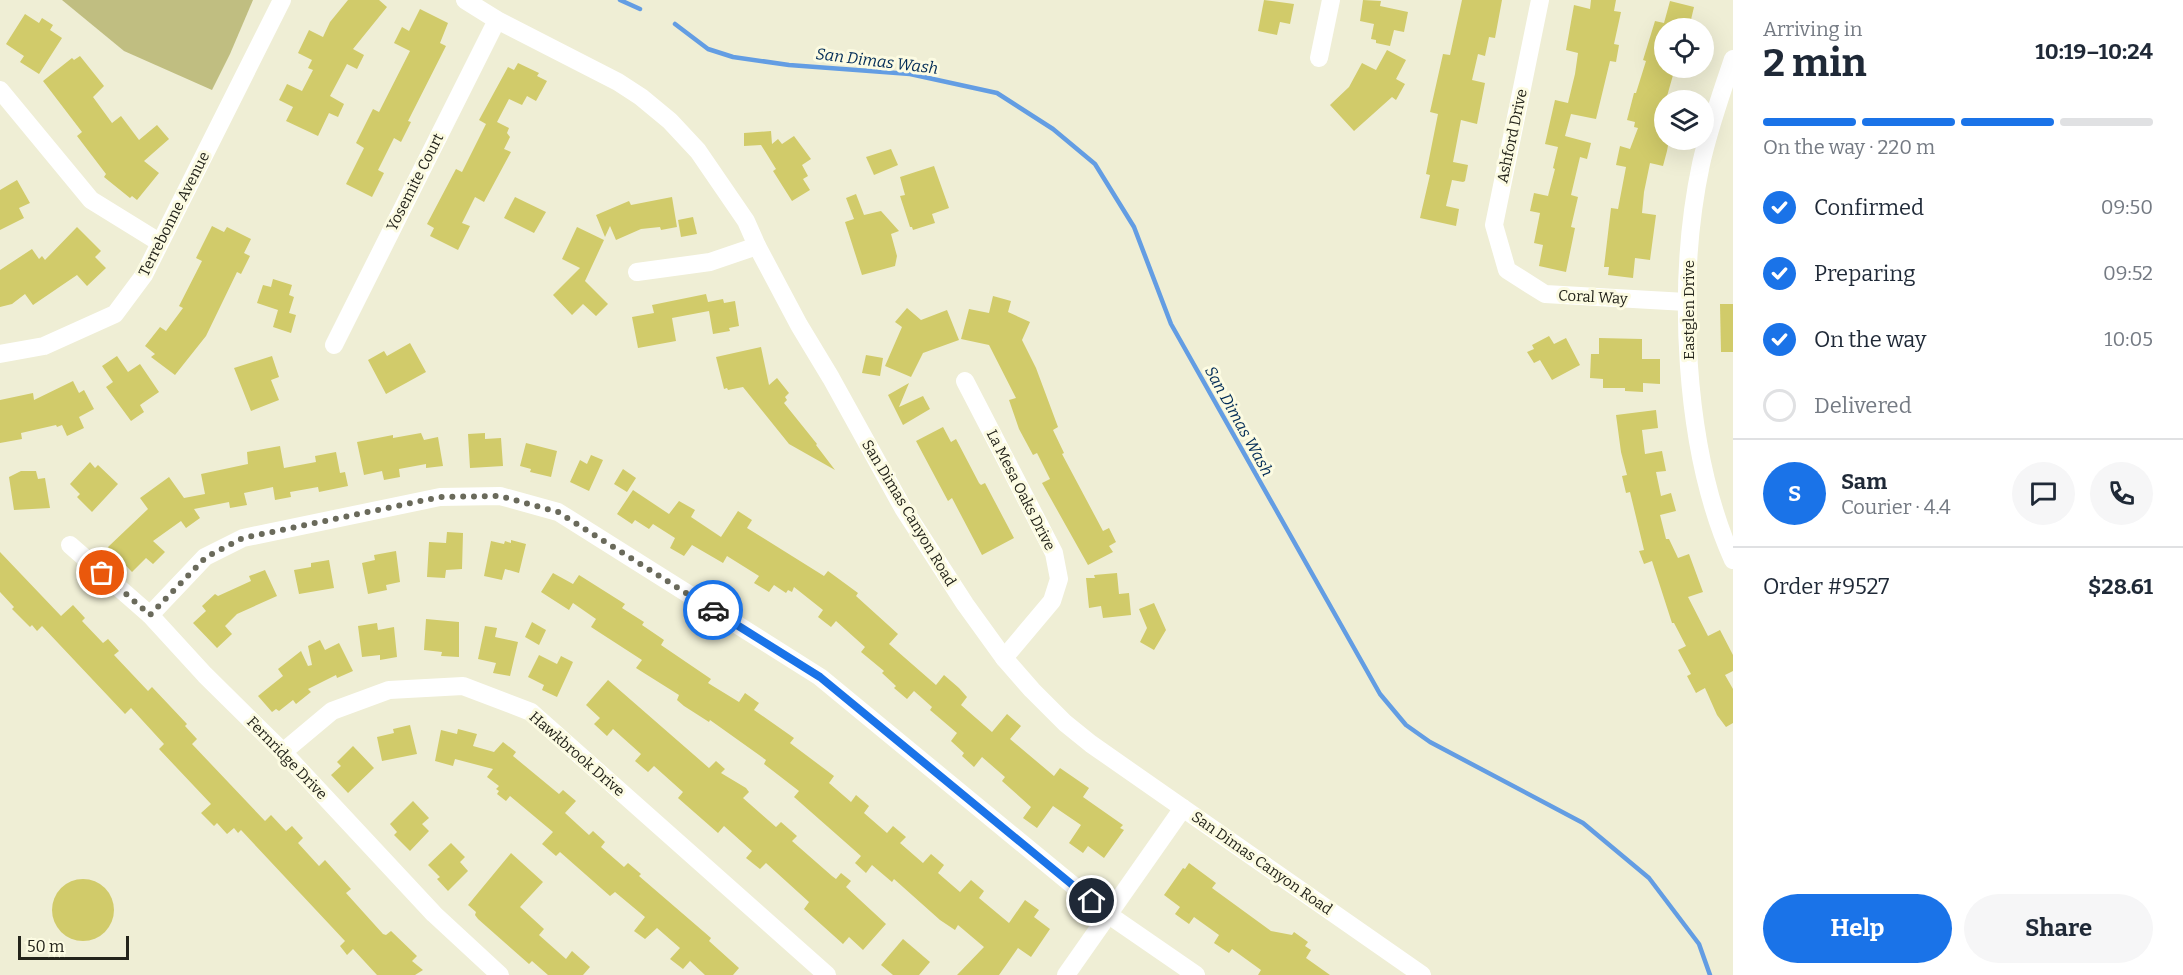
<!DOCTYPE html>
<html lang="en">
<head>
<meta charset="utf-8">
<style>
  body { margin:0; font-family:Bitter,serif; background:#f6f6f7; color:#1f2937; height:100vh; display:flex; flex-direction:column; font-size:22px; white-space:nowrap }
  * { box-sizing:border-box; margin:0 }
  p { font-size:20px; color:#747a83 }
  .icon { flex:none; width:33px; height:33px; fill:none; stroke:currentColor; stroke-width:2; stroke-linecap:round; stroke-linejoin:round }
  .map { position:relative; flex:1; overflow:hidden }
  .sheet { display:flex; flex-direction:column; background:#fff; width:450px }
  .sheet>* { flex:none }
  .fabs { position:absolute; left:1654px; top:18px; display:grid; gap:12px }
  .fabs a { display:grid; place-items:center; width:60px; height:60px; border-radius:50%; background:#fff; box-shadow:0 6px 24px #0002; font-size:30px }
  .scale { position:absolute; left:18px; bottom:15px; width:111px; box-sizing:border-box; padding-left:6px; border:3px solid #23231a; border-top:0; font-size:16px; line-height:21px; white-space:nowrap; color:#23231a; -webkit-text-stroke:4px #fcfbe2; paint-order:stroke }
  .pin { position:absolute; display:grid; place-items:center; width:51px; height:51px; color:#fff; margin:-26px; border:3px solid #fff; border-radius:50%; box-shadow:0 2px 6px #0007 }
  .courier { position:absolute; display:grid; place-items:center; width:60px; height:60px; margin:-30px; border:4px solid #1a73e8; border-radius:50%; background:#fff; color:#222; box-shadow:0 2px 8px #0007 }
  .headline em { font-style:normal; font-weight:700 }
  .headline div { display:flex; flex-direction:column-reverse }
  .headline { display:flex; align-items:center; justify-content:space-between; height:102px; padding:0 30px }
  h1 { font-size:39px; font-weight:700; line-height:45px }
  .bar { display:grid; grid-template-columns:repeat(4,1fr); gap:9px 6px; align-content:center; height:72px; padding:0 30px }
  .bar i { height:8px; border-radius:4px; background:#e0e1e3 }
  .bar .active { background:#1a73e8 }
  .bar p { grid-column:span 4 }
  .line { display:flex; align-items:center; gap:15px; padding:0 30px; border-top:2px solid #e0e1e3 }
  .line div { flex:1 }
  .round { display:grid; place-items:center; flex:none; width:63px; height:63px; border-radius:32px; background:#f6f6f7 }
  ol { padding:0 30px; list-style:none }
  li { display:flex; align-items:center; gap:18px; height:66px }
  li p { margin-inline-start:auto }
  li .icon { padding:6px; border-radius:50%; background:#1a73e8; color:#fff; stroke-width:4 }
  li:last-child { color:#747a83 }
  li i { width:33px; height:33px; border:3px solid #e0e1e3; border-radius:50% }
  .primary-button { display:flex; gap:12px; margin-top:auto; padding:12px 30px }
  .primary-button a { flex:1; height:69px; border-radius:36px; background:#1a73e8; color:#fff; font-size:24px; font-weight:700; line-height:69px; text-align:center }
  .primary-button a+a { background:#f6f6f7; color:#1f2937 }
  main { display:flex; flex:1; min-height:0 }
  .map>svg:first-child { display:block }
  .green { fill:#c0be81 }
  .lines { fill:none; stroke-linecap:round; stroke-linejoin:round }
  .stream { stroke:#639de3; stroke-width:4.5 }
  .building { fill:#d1cb6a }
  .minor { stroke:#fff; stroke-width:18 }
  .done { stroke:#6a6a5b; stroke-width:6; stroke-dasharray:0 10.8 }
  .route { stroke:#1a73e8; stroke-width:8 }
  .labels { text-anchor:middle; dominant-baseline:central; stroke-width:6; stroke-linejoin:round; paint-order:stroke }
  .street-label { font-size:15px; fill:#23231a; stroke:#fcfbe2 }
  .water-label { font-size:16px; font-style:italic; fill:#012b56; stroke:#fcfbe2 }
</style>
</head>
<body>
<main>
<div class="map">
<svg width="1733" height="975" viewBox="0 0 1733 975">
  <rect width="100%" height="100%" fill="#efeed5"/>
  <polygon class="green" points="62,0 253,0 230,54 212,90 124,51"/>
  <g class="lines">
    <g class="stream">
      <polyline points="620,0 640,9"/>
      <polyline points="675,24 708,49 733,57 789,65 910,74 997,93 1053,129 1095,164 1134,227 1171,324 1380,694 1406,725 1430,742 1583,823 1649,878 1699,944 1710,975"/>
    </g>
  </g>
  <g class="building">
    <polygon points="348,0 379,0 387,7 353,49 364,55 357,69 347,64 330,96 344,104 338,117 329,113 318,136 286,121 293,107 279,100 287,84 302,91 313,70 308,68 312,60 298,53 309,30 323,37 330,22"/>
    <polygon points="1264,0 1294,4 1290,24 1280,22 1277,35 1258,31"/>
    <polygon points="1363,0 1381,1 1380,6 1408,12 1404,32 1394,30 1390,46 1376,43 1376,40 1371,39 1374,24 1360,21"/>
    <polygon points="1462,0 1502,0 1495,38 1489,37 1485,56 1478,54 1472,80 1485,83 1477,124 1461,120 1453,162 1468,165 1465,181 1463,182 1452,180 1446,206 1459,209 1456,226 1420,218 1430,175 1426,174 1438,114 1430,112 1443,54 1450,55"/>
    <polygon points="1591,0 1616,0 1614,11 1621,12 1614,44 1619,45 1616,62 1610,61 1596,119 1571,114 1565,136 1591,143 1587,159 1580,157 1571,195 1578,197 1571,227 1575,228 1566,272 1539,266 1543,245 1534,243 1540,213 1530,211 1534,193 1548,196 1555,169 1553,168 1558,147 1545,144 1555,100 1568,103 1575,74 1578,53 1566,50 1574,5 1590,9"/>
    <polygon points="1670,1 1694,7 1689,28 1665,28 1665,68 1675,68 1660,121 1665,122 1665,140 1669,140 1667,151 1663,166 1650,163 1644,192 1642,213 1656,215 1650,260 1635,258 1633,278 1608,275 1609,267 1604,267 1611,208 1618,209 1626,167 1616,165 1620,146 1630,149 1638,128 1634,127 1635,122 1627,120 1634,93 1636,93 1646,61 1643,60 1655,21 1664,23"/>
    <polygon points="420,9 448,23 440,43 446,46 408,121 411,122 401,142 394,138 378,170 384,173 372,197 346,184 364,148 356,143 373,109 379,112 410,51 394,43 402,27 409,31"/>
    <polygon points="25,14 39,23 42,18 53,25 50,30 62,38 39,74 20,62 24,56 6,44"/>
    <polygon points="1387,50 1406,60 1396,79 1405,84 1396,100 1392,97 1354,131 1330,105 1349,87 1362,63 1376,70"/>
    <polygon points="80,56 104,86 93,97 112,123 121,116 139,140 157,125 169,139 144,161 159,173 137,200 132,196 130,198 104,177 106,174 77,136 82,132 43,81 72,58 74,60"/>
    <polygon points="518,63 539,73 537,76 547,81 536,101 527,96 522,105 509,99 497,122 509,128 507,133 510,137 504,149 511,152 484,202 475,197 462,223 470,226 458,250 430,236 434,228 427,224 456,169 462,172 486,124 479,120 508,67 514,70"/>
    <polygon points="771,131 772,144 778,139 782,144 794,136 811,159 802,165 808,176 803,179 810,190 792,201 773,171 776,169 761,145 744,146 744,133"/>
    <polygon points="891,149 898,165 874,175 866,157"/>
    <polygon points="934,166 949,208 932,214 935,223 913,230 912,227 910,227 900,196 905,195 900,177"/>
    <polygon points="17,180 30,203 19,208 24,218 0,230 0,190"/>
    <polygon points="856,194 864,215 881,211 899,231 891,234 897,256 895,266 862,275 845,222 854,219 846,198"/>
    <polygon points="515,197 546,212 534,233 504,218"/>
    <polygon points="672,197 677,227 661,230 660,227 641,229 616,240 610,226 605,237 596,215 629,201 631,205"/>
    <polygon points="693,217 697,234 681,237 678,220"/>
    <polygon points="212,226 224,232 227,227 251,239 244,253 250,256 241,274 237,272 206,336 175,375 151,357 155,354 145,346 160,327 166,331 183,308 179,306 202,261 196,258"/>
    <polygon points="77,227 101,251 95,257 106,268 87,286 77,275 33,305 25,294 12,304 0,307 0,270 32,249 39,259 42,256 45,260"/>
    <polygon points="577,227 604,240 585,281 608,304 596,316 583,304 572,315 553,295 580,268 562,259"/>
    <polygon points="273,279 292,285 289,295 294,297 289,313 296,315 291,333 273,327 278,310 257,303 263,285 271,287"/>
    <polygon points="706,294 708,302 723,299 724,303 735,301 739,326 729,328 730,331 713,334 709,311 672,318 676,341 638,348 632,317 654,313 652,305"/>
    <polygon points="993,296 1011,301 1008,312 1030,322 1022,340 1036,368 1058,427 1053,430 1064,453 1062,454 1103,531 1109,528 1116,542 1109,546 1113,552 1088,565 1042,483 1050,479 1037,453 1033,455 1019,429 1009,400 1016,398 989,345 961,339 969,309 989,313"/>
    <polygon points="1720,304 1733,304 1733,352 1721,352"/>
    <polygon points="907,308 921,320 947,310 959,340 923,353 911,377 885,366 902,327 895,322"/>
    <polygon points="1549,336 1554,344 1566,338 1580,365 1552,380 1540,360 1534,363 1527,352 1534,349 1532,345"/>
    <polygon points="1599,338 1642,339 1642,359 1660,359 1660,384 1643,383 1643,392 1625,391 1625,388 1603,388 1603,379 1590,378 1591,354 1599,354"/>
    <polygon points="410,343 426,372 386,394 368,360 384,351 387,356"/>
    <polygon points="761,347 769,385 777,378 789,393 785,397 787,400 784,403 817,444 816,445 835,470 789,444 743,387 728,390 727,388 724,389 716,357"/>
    <polygon points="866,355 883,358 880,376 862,373"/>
    <polygon points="117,356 128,372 140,364 159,392 140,405 144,412 131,421 106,387 113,382 102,366"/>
    <polygon points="272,356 279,377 271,380 279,400 251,411 234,368"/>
    <polygon points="73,381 79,393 84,390 94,409 79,417 84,428 67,436 62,425 57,427 56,425 21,433 22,439 0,443 0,400 33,393 34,400"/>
    <polygon points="909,383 899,407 923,396 930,409 903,425 888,395"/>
    <polygon points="1656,410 1658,428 1642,430 1645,454 1662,451 1666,471 1656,472 1661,496 1671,493 1676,511 1660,515 1666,539 1669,539 1678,558 1689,554 1703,592 1688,597 1708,636 1720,630 1733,655 1733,671 1725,675 1733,689 1733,723 1726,727 1717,715 1705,688 1696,693 1687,676 1691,674 1678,650 1686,646 1674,623 1672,623 1652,561 1644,564 1639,551 1644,550 1630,492 1626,493 1622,476 1627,475 1621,452 1616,415"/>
    <polygon points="943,427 951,442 956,439 979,483 981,485 985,483 1014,538 982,555 952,498 948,501 916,441"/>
    <polygon points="421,433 424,440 438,437 443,466 426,468 426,464 399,469 400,477 384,480 382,471 364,475 357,442 393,435 393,438"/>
    <polygon points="485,433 485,439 501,438 503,466 470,468 468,434"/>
    <polygon points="526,443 557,451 551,477 530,472 531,469 520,466"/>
    <polygon points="280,446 284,468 316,462 315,456 336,452 340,473 345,472 348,486 319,492 318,487 290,492 291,497 275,500 273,487 244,493 247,505 230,508 229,502 194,509 200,518 186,528 181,521 153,541 165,552 153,564 146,558 132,572 108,547 148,509 140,498 169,477 184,498 205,494 201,474 248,464 247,452"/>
    <polygon points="591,455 603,460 589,491 570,482 580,460 587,464"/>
    <polygon points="90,462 95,468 98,465 118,484 92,512 77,497 80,494 70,484"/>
    <polygon points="623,469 636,478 627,492 614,484"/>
    <polygon points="21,471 36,471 38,479 45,478 50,508 14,510 9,477"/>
    <polygon points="633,490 669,514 679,501 695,510 691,517 721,537 738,511 752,520 747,528 824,576 828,571 858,593 856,596 898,634 889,644 936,685 944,675 959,688 967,697 961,705 992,732 1007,714 1021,726 1010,739 1054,776 1060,768 1089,788 1083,797 1123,825 1120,828 1124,830 1104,858 1088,846 1083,853 1069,843 1081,825 1053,806 1037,828 1023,818 1031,807 1002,781 1005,777 982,757 974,767 962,756 964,753 951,741 957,733 930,710 932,707 914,691 907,699 894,688 896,686 882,673 884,671 861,652 865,647 836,621 831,627 818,617 823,610 794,587 792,592 788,590 786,593 774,585 769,592 754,583 759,576 727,556 723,563 692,545 684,556 670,548 675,538 653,524 649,529 635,520 632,524 617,514"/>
    <polygon points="447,532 463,533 462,569 446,570 445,578 427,577 429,542 446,543"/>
    <polygon points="511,540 526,544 519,573 505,569 502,580 484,576 491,541 504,544 505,541 511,543"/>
    <polygon points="396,551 400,582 386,585 387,590 368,594 362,563 375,560 374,555"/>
    <polygon points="0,552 61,616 73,605 85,618 82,621 103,643 108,639 119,651 114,655 148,691 152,687 187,724 185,726 197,739 192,744 265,821 271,815 286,831 292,826 303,838 298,843 319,866 325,860 351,889 346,893 383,934 386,935 391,931 417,956 412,961 423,970 415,975 377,975 353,949 347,955 340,946 345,941 241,830 238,833 234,828 227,834 217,823 214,826 201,813 211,804 159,749 164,744 131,708 125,714 42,626 37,631 32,625 30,627 12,609 14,607 0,592"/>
    <polygon points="329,560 334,588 299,594 294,570 311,567 311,563"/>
    <polygon points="265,570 277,596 237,614 225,626 232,634 217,648 193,623 206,611 202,606 215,594 218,596 251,581 249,576"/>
    <polygon points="553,573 573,584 579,575 625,604 622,608 644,622 642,625 664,640 661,645 711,679 708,683 739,702 745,693 759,703 754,710 794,738 790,743 834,776 829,783 851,802 856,795 869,806 864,813 887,833 893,826 906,837 900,843 923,863 931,854 944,865 938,873 960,892 971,880 984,891 979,898 1009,923 1025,900 1039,910 1034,917 1050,929 1031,957 1018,948 999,975 957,975 984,947 958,925 955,930 940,920 894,879 892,882 872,865 866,873 855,863 861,856 794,797 799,791 764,764 766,760 710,720 709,722 684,706 677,700 679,695 636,668 642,660 591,627 596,619 573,603 569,610 541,592"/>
    <polygon points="1117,573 1119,594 1129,593 1131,615 1103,618 1101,606 1089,608 1086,578 1095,578 1094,575"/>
    <polygon points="1154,603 1166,630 1154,650 1140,642 1147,628 1139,609"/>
    <polygon points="426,619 459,622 459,657 441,656 442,652 424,650"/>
    <polygon points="532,622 546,630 539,645 525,637"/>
    <polygon points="377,623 378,630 394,627 397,657 380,660 380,655 362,657 358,626"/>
    <polygon points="485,626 497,628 495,637 518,642 510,676 493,673 496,663 478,659"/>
    <polygon points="320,640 325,650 339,643 353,671 337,678 336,675 308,689 311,692 296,704 293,700 279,711 276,709 272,712 258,696 283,676 278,669 301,651 308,666 312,665 308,646"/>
    <polygon points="539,655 557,664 561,656 573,662 557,697 542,690 544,685 528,677"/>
    <polygon points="608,680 709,768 716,761 725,769 721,773 746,788 749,792 743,798 776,827 781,822 797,836 792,841 832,876 836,879 841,873 851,881 846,887 886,924 863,950 849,937 843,944 804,909 809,902 766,863 760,869 746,858 752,851 724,826 718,833 678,798 683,792 654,766 648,772 635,761 641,754 613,729 607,736 594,724 600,718 586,705"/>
    <polygon points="410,725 417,754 382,761 377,737 394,733 393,729"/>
    <polygon points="458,729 477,734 473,746 494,752 503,742 516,752 513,756 559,794 563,790 576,801 565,813 589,835 593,831 605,842 601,847 624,867 628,863 641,874 639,876 711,938 709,941 739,968 733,975 705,975 690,961 683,969 670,959 680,948 657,928 645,939 634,931 645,917 615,892 610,896 560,852 556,856 542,844 553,832 510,796 506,801 497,794 499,791 496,789 499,786 487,777 493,769 455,759 453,766 435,761 441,730 457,734"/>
    <polygon points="353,746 374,768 348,793 331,775 341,766 337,762"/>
    <polygon points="413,801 429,818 422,824 429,831 410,851 394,835 397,832 390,824"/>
    <polygon points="451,843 465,857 460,862 468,871 448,891 437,879 440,877 428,865"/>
    <polygon points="511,853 543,882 520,907 544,929 539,935 566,959 572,951 590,967 583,975 548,975 532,961 529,964 478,919 475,915 476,912 468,905"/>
    <polygon points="1189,863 1216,883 1212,888 1271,931 1292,935 1294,932 1308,942 1305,946 1311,950 1306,958 1330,975 1258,975 1261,970 1232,949 1229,953 1214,943 1219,935 1194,917 1189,924 1175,914 1180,907 1164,895 1183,868 1185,869"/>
    <circle cx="83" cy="910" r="31"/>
    <polygon points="903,939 930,962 919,975 893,975 881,965"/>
  </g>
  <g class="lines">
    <g class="minor">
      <polyline points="465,0 497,20 618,82 641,97 670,121 698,151 746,221 757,246 799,325 831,378 903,508 965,604 1004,658 1032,690 1065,723 1091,744 1422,975"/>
      <polyline points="1540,0 1494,225 1507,270 1545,294 1686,302"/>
      <polyline points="1319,58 1331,0"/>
      <path d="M1733 59C1721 94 1709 128 1701 164 1676 282 1683 449 1733 560"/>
      <polyline points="0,90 91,200 159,242"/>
      <polyline points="637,272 710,262 757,246"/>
      <polyline points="334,345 497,20"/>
      <polyline points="0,354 44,346 115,314 144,275 282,0"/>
      <polyline points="965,381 1054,553 1059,579 1052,601 1004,658"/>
      <polyline points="70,545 150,615 205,675 283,752 434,914 500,975"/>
      <polyline points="150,615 205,557 243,538 440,497 500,496 558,512 820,677 1109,915 1196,975"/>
      <polyline points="283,752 332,711 389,690 463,686 531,712 827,975"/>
      <polyline points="1066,975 1183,808"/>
    </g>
  </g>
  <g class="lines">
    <polyline class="done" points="102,573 150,615 206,557 243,538 440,497 500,496 558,512 713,610"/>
    <polyline class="route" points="713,610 820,677 1092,901"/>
  </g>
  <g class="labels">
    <g class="street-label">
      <text transform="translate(1512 136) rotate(-78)">Ashford Drive</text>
      <text transform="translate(415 182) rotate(-63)">Yosemite Court</text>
      <text transform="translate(174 214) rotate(-63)">Terrebonne Avenue</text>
      <text transform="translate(1593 297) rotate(3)">Coral Way</text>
      <text transform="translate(1689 310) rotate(-90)">Eastglen Drive</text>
      <text transform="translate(1021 490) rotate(63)">La Mesa Oaks Drive</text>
      <text transform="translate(909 513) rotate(59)">San Dimas Canyon Road</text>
      <text transform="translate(577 754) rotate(41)">Hawkbrook Drive</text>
      <text transform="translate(287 758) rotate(46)">Fernridge Drive</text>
      <text transform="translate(1262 863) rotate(35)">San Dimas Canyon Road</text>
    </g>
    <g class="water-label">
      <text transform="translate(877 61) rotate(7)">San Dimas Wash</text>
      <text transform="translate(1239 421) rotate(61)">San Dimas Wash</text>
    </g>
  </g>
</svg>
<div class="fabs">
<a><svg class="icon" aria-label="locate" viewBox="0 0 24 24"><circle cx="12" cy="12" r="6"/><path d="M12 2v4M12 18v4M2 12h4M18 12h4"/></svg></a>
<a><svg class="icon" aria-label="layers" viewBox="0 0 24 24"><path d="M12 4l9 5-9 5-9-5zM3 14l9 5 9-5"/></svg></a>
</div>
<div class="scale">50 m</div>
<div class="pin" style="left:102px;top:573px;background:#ea580c"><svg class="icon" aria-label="bag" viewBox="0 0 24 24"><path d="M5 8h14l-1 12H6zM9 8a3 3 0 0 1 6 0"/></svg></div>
<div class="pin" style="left:1092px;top:901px;background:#1f2937"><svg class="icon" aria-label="home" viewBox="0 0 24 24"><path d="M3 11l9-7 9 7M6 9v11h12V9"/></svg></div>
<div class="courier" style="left:713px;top:610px"><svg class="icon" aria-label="car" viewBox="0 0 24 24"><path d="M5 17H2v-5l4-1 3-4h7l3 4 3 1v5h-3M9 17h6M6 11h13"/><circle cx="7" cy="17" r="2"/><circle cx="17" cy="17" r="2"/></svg></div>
</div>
<section class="sheet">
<div class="headline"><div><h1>2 min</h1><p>Arriving in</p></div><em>10:19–10:24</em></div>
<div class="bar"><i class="active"></i><i class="active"></i><i class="active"></i><i></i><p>On the way · 220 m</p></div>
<ol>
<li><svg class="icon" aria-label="check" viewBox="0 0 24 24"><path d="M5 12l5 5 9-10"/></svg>Confirmed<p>09:50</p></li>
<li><svg class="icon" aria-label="check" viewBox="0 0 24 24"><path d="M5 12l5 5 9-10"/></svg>Preparing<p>09:52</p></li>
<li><svg class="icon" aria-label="check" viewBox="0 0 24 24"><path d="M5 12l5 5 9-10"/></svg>On the way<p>10:05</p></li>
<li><i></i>Delivered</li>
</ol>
<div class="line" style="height:108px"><b class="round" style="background:#1a73e8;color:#fff">S</b><div><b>Sam</b><p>Courier · 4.4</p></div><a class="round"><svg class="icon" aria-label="chat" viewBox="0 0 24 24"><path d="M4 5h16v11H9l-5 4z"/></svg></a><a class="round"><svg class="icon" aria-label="phone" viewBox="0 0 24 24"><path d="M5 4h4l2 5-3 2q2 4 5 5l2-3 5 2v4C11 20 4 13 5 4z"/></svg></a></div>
<div class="line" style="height:78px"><div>Order #9527</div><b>$28.61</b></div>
<div class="primary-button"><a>Help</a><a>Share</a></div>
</section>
</main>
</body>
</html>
